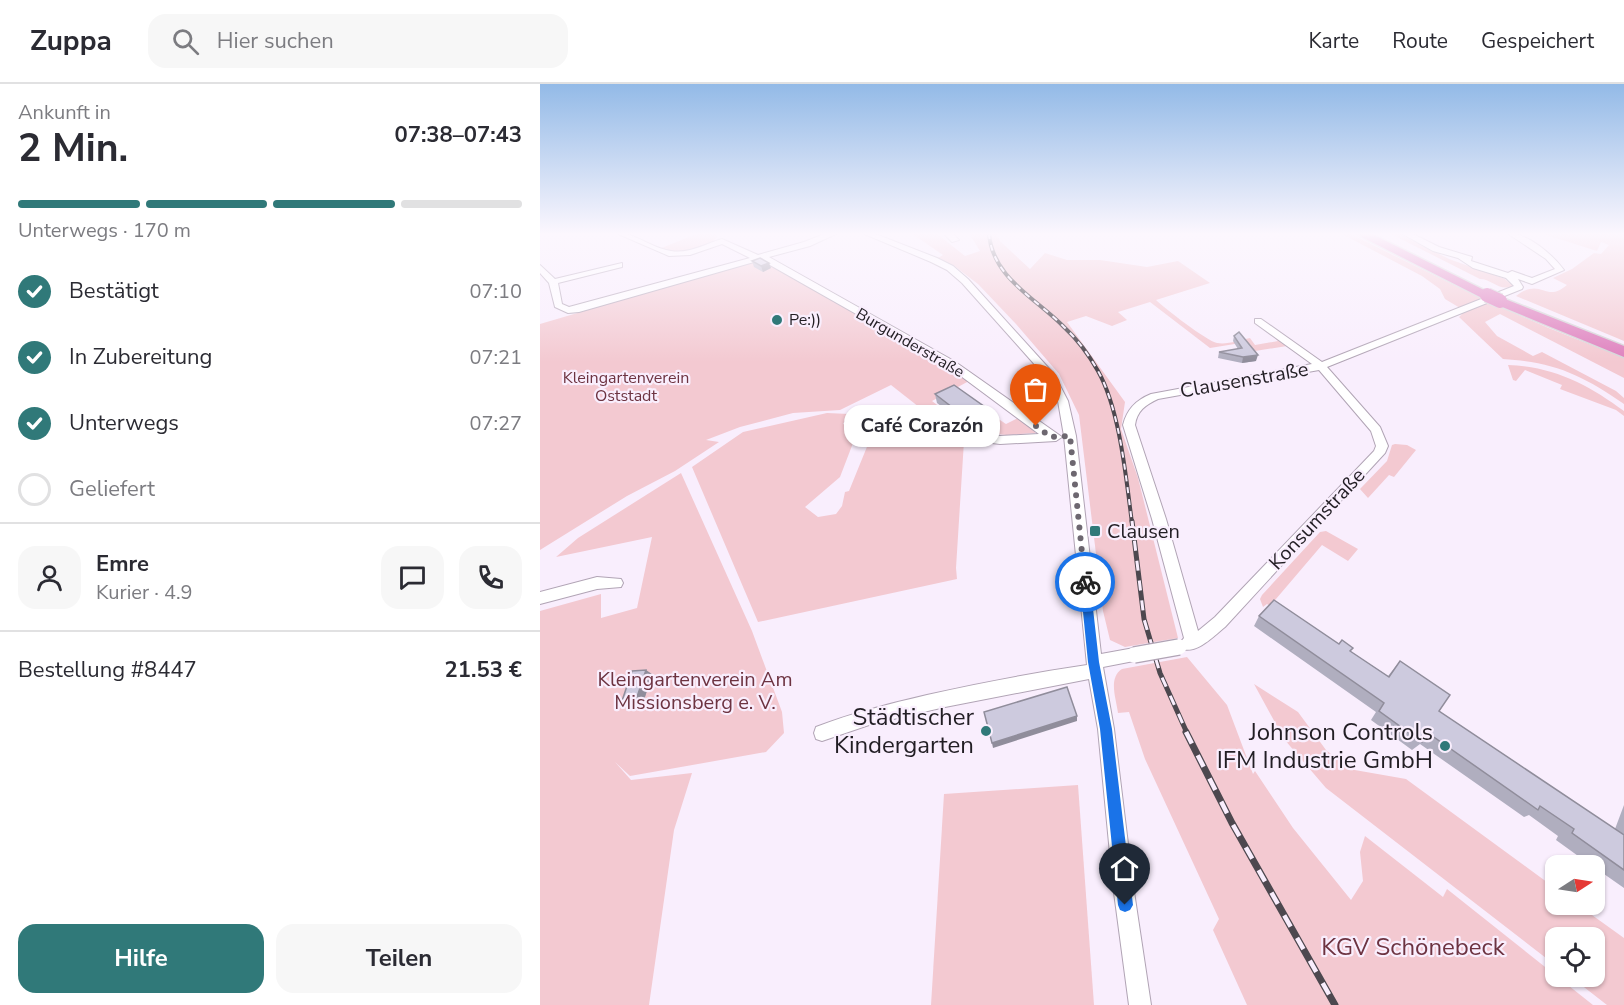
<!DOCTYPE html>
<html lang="de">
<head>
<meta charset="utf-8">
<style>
  body { margin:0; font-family:"Nunito Sans",sans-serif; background:#f7f7f7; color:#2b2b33; height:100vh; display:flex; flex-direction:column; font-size:22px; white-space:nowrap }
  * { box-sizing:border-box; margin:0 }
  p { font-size:20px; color:#7c7c81 }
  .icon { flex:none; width:33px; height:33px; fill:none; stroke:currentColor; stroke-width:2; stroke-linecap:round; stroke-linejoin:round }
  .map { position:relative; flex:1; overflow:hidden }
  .panel { display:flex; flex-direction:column; background:#fff; width:540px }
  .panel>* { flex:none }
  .needle { width:39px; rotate:78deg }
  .buttons { position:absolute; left:1005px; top:771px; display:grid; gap:12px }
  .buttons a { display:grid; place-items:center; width:60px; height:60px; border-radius:12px; background:#fff; box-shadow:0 2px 4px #0004; font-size:30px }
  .pin { position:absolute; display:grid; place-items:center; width:51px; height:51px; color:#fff; margin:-62px -26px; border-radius:50% 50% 50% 0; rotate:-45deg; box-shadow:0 0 6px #0007 }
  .pin .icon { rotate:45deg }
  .courier { position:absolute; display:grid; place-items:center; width:60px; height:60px; margin:-30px; border:4px solid #1a73e8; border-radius:50%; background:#fff; color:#222; box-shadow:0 2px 8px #0007 }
  .bubble { position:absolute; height:42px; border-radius:18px; background:#fff; box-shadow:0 2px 4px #0004; font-size:20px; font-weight:700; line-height:42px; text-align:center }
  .summary em { font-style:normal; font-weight:700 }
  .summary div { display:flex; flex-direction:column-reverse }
  .summary { display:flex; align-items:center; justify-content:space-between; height:102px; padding:0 18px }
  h1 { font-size:39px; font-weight:700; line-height:45px }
  .bar { display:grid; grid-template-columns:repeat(4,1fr); gap:9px 6px; align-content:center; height:72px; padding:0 18px }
  .bar i { height:8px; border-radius:4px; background:#e1e1e2 }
  .bar .active { background:#307979 }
  .bar p { grid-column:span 4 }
  .line { display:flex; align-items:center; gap:15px; padding:0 18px; border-top:2px solid #e1e1e2 }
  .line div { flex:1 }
  .round { display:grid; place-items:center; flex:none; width:63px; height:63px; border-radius:18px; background:#f7f7f7 }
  ol { padding:0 18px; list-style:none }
  li { display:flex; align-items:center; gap:18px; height:66px }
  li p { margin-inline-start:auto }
  li .icon { padding:6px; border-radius:50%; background:#307979; color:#fff; stroke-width:4 }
  li:last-child { color:#7c7c81 }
  li i { width:33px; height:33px; border:3px solid #e1e1e2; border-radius:50% }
  .action { display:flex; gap:12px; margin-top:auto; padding:12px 18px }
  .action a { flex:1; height:69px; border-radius:18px; background:#307979; color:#fff; font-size:24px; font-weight:700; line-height:69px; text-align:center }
  .action a+a { background:#f7f7f7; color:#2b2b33 }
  header { display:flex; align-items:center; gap:36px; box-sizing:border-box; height:84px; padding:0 30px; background:#fff; border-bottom:2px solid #e1e1e2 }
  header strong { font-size:28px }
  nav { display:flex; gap:33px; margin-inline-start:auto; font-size:21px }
  .search { width:420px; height:54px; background:#f7f7f7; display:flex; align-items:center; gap:15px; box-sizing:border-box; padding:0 21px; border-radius:18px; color:#7c7c81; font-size:22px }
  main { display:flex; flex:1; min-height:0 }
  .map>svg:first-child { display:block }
  .green { fill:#f3c9d1 }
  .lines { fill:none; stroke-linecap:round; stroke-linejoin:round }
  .minor-casing { stroke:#b1a4b5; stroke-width:2 }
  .highway-casing { stroke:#d7d6d8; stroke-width:3 }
  .minor { fill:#fff; fill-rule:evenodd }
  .highway { fill:#de80bd; fill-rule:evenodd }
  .rail-far2-casing { stroke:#4d484f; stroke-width:4 }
  .rail-far1-casing { stroke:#4d484f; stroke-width:5 }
  .rail-casing { stroke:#4d484f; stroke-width:7 }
  .rail-far2 { stroke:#f9eefd; stroke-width:2; stroke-dasharray:6; stroke-linecap:butt }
  .rail-far1 { stroke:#f9eefd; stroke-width:3; stroke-dasharray:10; stroke-linecap:butt }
  .rail { stroke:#f9eefd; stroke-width:4.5; stroke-dasharray:13; stroke-linecap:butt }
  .minor-bridge-casing { stroke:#b1a4b5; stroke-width:18; stroke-linecap:butt }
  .highway-bridge-casing { stroke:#d7d6d8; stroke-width:16; stroke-linecap:butt }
  .minor-bridge { stroke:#fff; stroke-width:15 }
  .highway-bridge { stroke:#de80bd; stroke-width:14 }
  .wall { fill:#b0aebf }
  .shaded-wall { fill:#908d9b }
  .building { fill:#cdcade; stroke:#908d9b; stroke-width:1.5 }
  .route { fill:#1a73e8 }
  .done { stroke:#6d6770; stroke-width:6; stroke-dasharray:0 10.8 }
  .poi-dot { fill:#307979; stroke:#f9eefd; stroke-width:2 }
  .labels { text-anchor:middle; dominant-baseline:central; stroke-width:4.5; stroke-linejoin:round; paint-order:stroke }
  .far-poi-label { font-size:16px; fill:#221e24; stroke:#f9eefd; text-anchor:start }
  .far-street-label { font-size:16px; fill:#221e24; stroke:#f9eefd }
  .far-park-label { font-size:16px; fill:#6d3341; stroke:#f9eefd }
  .street-label { font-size:20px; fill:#221e24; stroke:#f9eefd }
  .poi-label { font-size:20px; fill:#221e24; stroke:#f9eefd; text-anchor:start }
  .park-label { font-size:20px; fill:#6d3341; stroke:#f9eefd }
  .near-poi-label { font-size:24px; fill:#221e24; stroke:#f9eefd; text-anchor:end }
  .near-park-label { font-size:24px; fill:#6d3341; stroke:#f9eefd }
</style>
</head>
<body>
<header>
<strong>Zuppa</strong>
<div class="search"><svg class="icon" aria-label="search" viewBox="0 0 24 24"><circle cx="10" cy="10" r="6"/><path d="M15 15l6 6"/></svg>Hier suchen</div>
<nav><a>Karte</a><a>Route</a><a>Gespeichert</a></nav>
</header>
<main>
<section class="panel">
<div class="summary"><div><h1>2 Min.</h1><p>Ankunft in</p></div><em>07:38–07:43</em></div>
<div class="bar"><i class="active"></i><i class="active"></i><i class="active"></i><i></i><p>Unterwegs · 170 m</p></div>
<ol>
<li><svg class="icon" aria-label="check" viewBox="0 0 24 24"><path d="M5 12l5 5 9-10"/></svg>Bestätigt<p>07:10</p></li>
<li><svg class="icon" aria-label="check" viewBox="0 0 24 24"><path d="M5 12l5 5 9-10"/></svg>In Zubereitung<p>07:21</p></li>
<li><svg class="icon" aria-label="check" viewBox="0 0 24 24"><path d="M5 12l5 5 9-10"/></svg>Unterwegs<p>07:27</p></li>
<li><i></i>Geliefert</li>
</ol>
<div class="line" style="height:108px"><a class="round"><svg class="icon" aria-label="person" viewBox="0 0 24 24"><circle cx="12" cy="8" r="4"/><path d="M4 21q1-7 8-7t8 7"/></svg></a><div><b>Emre</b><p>Kurier · 4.9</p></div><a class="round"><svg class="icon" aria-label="chat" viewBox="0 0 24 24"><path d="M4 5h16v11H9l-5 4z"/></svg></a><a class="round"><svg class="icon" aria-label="phone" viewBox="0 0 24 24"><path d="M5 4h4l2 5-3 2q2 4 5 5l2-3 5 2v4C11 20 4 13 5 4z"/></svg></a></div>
<div class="line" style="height:78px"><div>Bestellung #8447</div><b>21.53 €</b></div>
<div class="action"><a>Hilfe</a><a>Teilen</a></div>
</section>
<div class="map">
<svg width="1084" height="921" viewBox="0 0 1084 921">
  <rect width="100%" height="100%" fill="#f9eefd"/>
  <g class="green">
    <path d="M159 149H174L177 153C164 170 138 169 119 165Z"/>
    <path d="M371 149H396L425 172 440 167 429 149H456L460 157 490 185 505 169 527 176H560L607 183 638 177 670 199 616 216C624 224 667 257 677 259 687 261 700 256 710 254L715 261 738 257 732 251 747 262 715 267 707 258 670 264 610 218 578 228 587 236 572 242 546 232 527 238 585 318 581 345 598 394 638 554 585 563 570 556 563 527 539 331 519 290 476 240 438 200 413 181 398 174 403 171Z"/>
    <path d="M800 149H809C899 194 989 240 1084 273V294L960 230 945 238 957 252 993 272 1002 268 1076 307 1084 314V320C1042 291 1015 278 963 275L919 233 925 227 905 215 900 205 882 192Z"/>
    <path d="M849 149H858L909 175 965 195 973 202C959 208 952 195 940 195Z"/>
    <path d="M1000 149H1084V257L976 212C1002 192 1005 220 1027 201L1013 194 1032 185 1054 169 1061 170 1069 161 1061 158 1057 167Z"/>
    <polygon points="221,175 399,276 429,297 392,317 426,343 451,330 466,340 478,334 495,346 495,349 466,351 353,338 379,323 351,301 300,326 253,329 200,343 166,356 179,358 135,387 87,412 0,466 0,240"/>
    <path d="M968 281C1013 282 1049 301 1084 327V332L1076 326 1020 305 1022 301 985 286 976 297 973 296Z"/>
    <polygon points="287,329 309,330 303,340 313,342 318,346 300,393 265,423 278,433 296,430 302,422 305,408 309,407 333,348 341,346 424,357 416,484 417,495 218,538 152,383 203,348"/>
    <polygon points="855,360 867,361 876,366 854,393 849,391 828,414 820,405 847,377 852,361"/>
    <polygon points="141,389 212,547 242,628 244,649 226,668 90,692 75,678 91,696 152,689 134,746 109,921 0,921 0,527 61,510 61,534 97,524 112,453 16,473 38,454"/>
    <polygon points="786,447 818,465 808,477 782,461 730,522 727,520 723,523 720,515 722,511 780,448"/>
    <path d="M647 573 687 621 713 690 715 687 753 744 811 816 823 797 820 768 825 752 903 813 907 805 1053 921H707L673 846 679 835 605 675 589 628 578 629C576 614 568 594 582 585Z"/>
    <polygon points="714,600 758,628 786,666 809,685 866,695 1015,804 1016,820 1038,821 1084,854 1084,921 1067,921 1031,893 1054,892 1054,854 1016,854 1015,881 786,704 744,655"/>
    <polygon points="538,701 554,921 391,921 404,710"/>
  </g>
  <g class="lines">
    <g class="minor-casing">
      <g id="minor">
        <path d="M76 149C96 149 111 164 131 167 149 170 165 160 182 155L218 171 264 158 287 149H298L270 162 229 173 414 277 522 353 516 357 460 360 307 341 305 338 311 334 460 352 499 350 406 281 221 176 39 228 28 229 15 223 9 199 0 189V181L15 195 82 179V183L18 199 22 220 29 223 210 174 182 160 150 171 129 172Z"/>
        <path d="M322 149H333L397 174 413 182 428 195 514 290 528 317 536 352 561 570 594 564 599 566 602 571 599 576 563 583 574 645 593 801 611 921H589L573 801 558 645 549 595 405 623 332 640 282 657 276 655 274 649 276 643C312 629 349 620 387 611 440 599 493 589 547 581L524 352 518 317 504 291 422 199 407 186 391 178Z"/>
        <polygon points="403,149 412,149 419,156 412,158"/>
        <path d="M861 149H871L899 163 932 173 931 177 968 189 972 187 992 194 1015 185 1006 175 967 149C988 149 1012 170 1024 186L992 200 978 195 983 203 982 205 787 283 840 343 848 362 845 369 685 543C674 552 657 570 642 565L639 560 644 554 612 435 583 341C587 325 596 316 611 310L772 280 715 239V235H721L782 278 974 202 966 194 933 184 918 174 893 167ZM779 286 831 347 836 362 834 367 675 533 658 547 626 435 595 341C597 327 605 321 618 315Z"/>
        <polygon points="57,493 81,495 83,499 81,503 57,505 0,520 0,508"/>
      </g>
    </g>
    <g class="highway-casing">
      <g id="highway">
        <polygon points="814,149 830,149 954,211 947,215 942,214"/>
        <polygon points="960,213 1084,262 1084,273 955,220 953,217 955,214"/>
      </g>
    </g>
    <use href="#minor" class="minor"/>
    <use href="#highway" class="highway"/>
    <g class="rail-far2-casing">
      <path id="rail-far2" d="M449 149C452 194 496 214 524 243 537 255 549 271 558 287 580 326 586 394 592 439"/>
    </g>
    <g class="rail-far1-casing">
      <polyline id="rail-far1" points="592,437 604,535 620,589 647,649"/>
    </g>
    <g class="rail-casing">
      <polyline id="rail" points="646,648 692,739 795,921"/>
    </g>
    <use href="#rail-far2" class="rail-far2"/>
    <use href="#rail-far1" class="rail-far1"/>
    <use href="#rail" class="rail"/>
    <g class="minor-bridge-casing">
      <polyline id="minor-bridge" points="594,571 639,563"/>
    </g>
    <g class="highway-bridge-casing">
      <polyline id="highway-bridge" points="947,211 960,217"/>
    </g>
    <use href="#minor-bridge" class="minor-bridge"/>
    <use href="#highway-bridge" class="highway-bridge"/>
  </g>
  <g class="wall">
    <polygon points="212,177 231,184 223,188 214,183"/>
    <polygon points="694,252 716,277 702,279 678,274 679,268 698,265 693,257"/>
    <polygon points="395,310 445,323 446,332 427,342 397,319"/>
    <polygon points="719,532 810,567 848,592 860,577 899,627 1075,745 1084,721 1084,804 1054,783 1054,782 1052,782 1016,756 1018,752 989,731 984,733 880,660 872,666 831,636 836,628 714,542"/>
    <polygon points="112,590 102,623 88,625 81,620"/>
  </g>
  <g class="shaded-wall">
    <polygon points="229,179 231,184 223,188 221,182"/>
    <polygon points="718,271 716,277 702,279 703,273"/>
    <polygon points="445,323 446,332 427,342 425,333"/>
    <polygon points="106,586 112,590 102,623 95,619"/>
    <polygon points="537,632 537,637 453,664 452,659"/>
  </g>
  <g class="building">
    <polygon points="220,174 229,179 221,182 212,177"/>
    <polygon points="699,248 718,271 703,273 679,268 702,264 694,252"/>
    <polygon points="414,301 445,323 425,333 395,310"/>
    <polygon points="734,516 799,560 802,556 813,564 810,567 849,593 860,577 910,611 899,627 1084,751 1084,786 1032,749 1034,745 1000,722 998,726 888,649 882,658 839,627 844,619 719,532"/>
    <polygon points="106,586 95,619 81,620 92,587"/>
    <polygon points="527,603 537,632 452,659 444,628"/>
  </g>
  <linearGradient id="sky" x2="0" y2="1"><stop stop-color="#93bae7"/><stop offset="0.54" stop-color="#fcf7fe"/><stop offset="1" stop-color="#fcf7fe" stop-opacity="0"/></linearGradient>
  <rect width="1084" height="278" fill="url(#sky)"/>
  <polygon class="route" points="545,494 550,498 559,578 572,645 593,821 590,826 585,828 580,826 578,821 560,645 548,578 540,498"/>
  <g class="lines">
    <polyline class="done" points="496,342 511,353 530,352 545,498"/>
  </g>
  <g class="poi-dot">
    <circle cx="237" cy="236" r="6"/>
    <rect x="549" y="441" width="12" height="12" rx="3"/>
    <circle cx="446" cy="647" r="6"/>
    <circle cx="905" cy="662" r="6"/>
  </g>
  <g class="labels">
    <g class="far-poi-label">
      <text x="249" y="236">Pe:))</text>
    </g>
    <g class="far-street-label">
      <text transform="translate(370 259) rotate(30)">Burgunderstraße</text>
    </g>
    <g class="far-park-label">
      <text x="86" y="294">Kleingartenverein<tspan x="86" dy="18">Oststadt</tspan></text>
    </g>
    <g class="street-label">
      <text transform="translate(704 296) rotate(-10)">Clausenstraße</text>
      <text transform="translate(777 435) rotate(-47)">Konsumstraße</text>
    </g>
    <g class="poi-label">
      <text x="567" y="447">Clausen</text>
    </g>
    <g class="park-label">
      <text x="155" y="595">Kleingartenverein Am<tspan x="155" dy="23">Missionsberg e. V.</tspan></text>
    </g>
    <g class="near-poi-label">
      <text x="434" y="633">Städtischer<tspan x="434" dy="28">Kindergarten</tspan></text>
      <text x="893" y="648">Johnson Controls<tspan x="893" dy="28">IFM Industrie GmbH</tspan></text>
    </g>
    <g class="near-park-label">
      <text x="873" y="863">KGV Schönebeck</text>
    </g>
  </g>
</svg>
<div class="buttons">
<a><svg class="needle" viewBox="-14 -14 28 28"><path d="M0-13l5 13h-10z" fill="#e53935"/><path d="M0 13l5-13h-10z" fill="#7c7c81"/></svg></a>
<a><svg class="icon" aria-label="locate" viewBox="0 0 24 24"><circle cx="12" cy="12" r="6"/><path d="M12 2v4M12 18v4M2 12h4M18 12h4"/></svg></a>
</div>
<div class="pin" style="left:496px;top:342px;background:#ea580c"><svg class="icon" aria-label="bag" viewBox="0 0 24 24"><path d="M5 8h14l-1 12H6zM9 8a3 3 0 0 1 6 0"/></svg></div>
<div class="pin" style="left:585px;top:821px;background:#1f2937"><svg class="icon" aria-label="home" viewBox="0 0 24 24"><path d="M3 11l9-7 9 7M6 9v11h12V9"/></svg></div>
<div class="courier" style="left:545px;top:498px"><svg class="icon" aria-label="bike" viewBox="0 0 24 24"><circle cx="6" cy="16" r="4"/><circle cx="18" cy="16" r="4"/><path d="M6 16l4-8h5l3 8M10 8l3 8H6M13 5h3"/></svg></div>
<div class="bubble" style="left:304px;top:321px;width:156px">Café Corazón</div>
</div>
</main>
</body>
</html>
